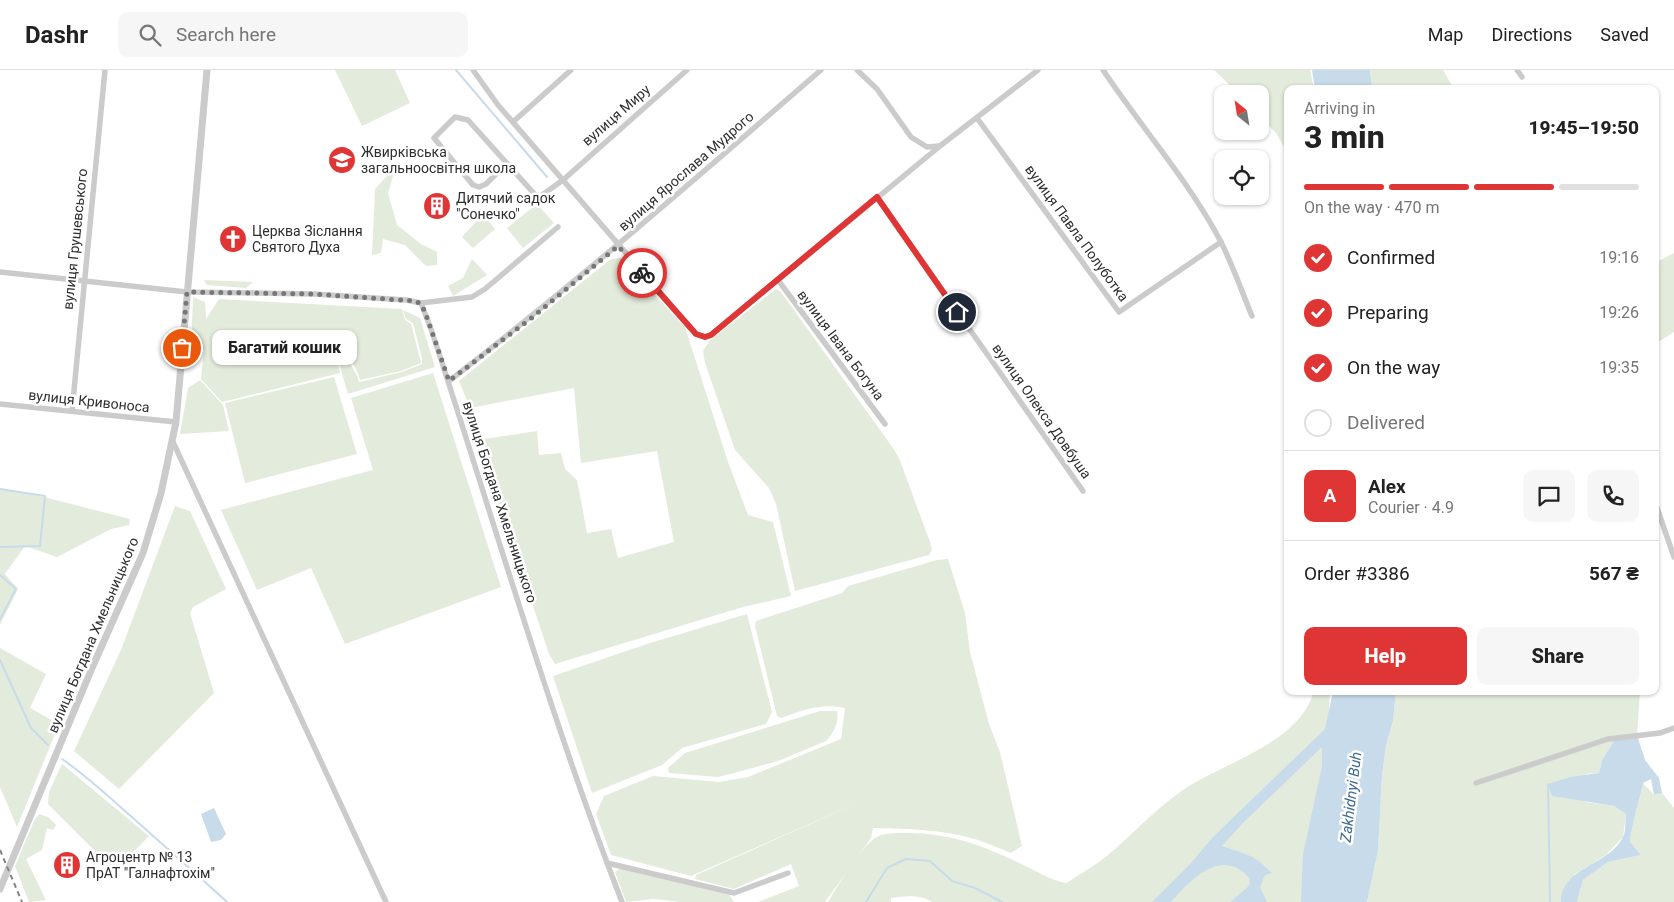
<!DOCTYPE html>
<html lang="en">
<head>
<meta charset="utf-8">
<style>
  body { margin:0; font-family:Roboto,sans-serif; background:#f6f6f6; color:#222; height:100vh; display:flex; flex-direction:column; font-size:19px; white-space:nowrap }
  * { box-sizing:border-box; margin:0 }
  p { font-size:16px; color:#767676 }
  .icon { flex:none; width:28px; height:28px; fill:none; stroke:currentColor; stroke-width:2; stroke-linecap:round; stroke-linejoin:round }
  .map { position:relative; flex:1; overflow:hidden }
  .panel { position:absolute; left:1284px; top:15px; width:375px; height:610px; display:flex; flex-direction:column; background:#fff; border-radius:10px; box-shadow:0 1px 4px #0004 }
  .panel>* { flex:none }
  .needle { width:32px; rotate:330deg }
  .fabs { position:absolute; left:1214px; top:15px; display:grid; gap:10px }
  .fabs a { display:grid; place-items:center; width:55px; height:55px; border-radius:10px; background:#fff; box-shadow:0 1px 4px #0004; font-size:25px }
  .pin { position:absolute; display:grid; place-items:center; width:42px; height:42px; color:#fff; margin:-21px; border:2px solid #fff; border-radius:50%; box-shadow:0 1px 5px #0007 }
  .courier { position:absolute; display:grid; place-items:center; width:50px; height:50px; margin:-25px; border:4px solid #e03535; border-radius:50%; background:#fff; color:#222; box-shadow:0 1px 6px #0007 }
  .bubble { position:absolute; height:35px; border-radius:10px; background:#fff; box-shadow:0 1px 4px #0004; font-size:16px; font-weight:800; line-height:35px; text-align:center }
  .head em { font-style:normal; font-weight:800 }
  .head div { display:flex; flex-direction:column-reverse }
  .head { display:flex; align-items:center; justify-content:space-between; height:85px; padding:0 20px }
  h1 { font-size:32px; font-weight:800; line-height:38px }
  .bar { display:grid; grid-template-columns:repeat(4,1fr); gap:8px 5px; align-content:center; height:60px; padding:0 20px }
  .bar i { height:6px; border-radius:4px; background:#e0e0e0 }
  .bar .on { background:#e03535 }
  .bar p { grid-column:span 4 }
  .line { display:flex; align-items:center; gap:12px; padding:0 20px; border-top:1px solid #e0e0e0 }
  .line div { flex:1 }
  .round { display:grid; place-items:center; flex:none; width:52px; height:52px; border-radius:10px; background:#f6f6f6 }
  ol { padding:0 20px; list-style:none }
  li { display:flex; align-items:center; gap:15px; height:55px }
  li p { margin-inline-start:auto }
  li .icon { padding:5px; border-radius:50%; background:#e03535; color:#fff; stroke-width:4 }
  li:last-child { color:#767676 }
  li i { width:28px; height:28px; border:2px solid #e0e0e0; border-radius:50% }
  .cta { display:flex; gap:10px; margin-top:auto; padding:10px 20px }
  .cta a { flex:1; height:58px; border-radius:10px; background:#e03535; color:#fff; font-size:20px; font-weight:800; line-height:58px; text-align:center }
  .cta a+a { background:#f6f6f6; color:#222 }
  header { display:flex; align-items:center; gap:30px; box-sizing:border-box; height:70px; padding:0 25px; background:#fff; border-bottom:1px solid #e0e0e0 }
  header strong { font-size:24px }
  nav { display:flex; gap:28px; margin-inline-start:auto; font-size:18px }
  .search { width:350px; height:45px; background:#f6f6f6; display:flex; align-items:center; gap:12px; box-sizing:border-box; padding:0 18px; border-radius:10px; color:#767676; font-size:19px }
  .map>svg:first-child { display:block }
  .green { fill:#e3ebdc }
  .water { fill:#c8dbea }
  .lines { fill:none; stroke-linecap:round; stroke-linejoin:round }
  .stream { stroke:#c8dbea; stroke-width:2 }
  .minor { stroke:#cbcbcb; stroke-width:5.5 }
  .tertiary { stroke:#cbcbcb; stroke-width:7 }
  .rail { stroke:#838383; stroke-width:2; stroke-dasharray:5 4; stroke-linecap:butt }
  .done { stroke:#777; stroke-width:5; stroke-dasharray:0 9 }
  .route { stroke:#e03535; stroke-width:6 }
  .labels { text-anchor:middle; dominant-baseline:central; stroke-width:5; stroke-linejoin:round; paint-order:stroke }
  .street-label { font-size:14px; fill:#2e2e2e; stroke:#fff }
  .poi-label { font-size:14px; fill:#2e2e2e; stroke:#fff; text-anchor:start }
  .water-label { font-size:15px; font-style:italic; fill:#3e698e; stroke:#fff }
</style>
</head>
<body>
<header>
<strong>Dashr</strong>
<div class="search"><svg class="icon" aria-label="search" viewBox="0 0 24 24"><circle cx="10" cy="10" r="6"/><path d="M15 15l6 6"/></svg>Search here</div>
<nav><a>Map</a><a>Directions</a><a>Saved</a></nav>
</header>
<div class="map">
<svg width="1674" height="832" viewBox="0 0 1674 832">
  <rect width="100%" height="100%" fill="#fff"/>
  <g class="green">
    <polygon points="335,0 395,0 410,33 362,56"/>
    <polygon points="1214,0 1310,0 1314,19 1288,19 1287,82 1276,63 1260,46 1260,24 1239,24"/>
    <polygon points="1370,0 1443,0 1454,19 1372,19"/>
    <polygon points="396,96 388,123 397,155 421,174 437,182 437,195 426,196 405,175 383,169 381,183 372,185 375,119"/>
    <polygon points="537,134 554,153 523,178 507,158"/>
    <polygon points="483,144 495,159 473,178 462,167"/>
    <polygon points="1674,183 1674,262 1655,274 1655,193"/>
    <polygon points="620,188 685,257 728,392 748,445 773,452 791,526 743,537 555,594 549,584 478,370 537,361 539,385 561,383 565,399 577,410 587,463 611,459 618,488 674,472 657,381 581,393 574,318 470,338 459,311 611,189"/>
    <polygon points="472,189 487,205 453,226 448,216 463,208"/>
    <polygon points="204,210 253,212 246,218 207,215"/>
    <polygon points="776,219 781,222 893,378 899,388 930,472 932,480 929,485 795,521 776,434 769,418 735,380 705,293 703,281 710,270"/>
    <path d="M193 227 205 232 206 249 219 229 402 239 405 250 411 254 421 293 401 301 360 310C358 300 352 295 350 286L337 288 340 303 222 332 201 309 204 280 191 279Z"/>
    <path d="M403 240 420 248 435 297 348 324 338 290 349 287C350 297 357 302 359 312L402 302 422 294V288L413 253 406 249Z"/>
    <polygon points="433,303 501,517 345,574 311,498 257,520 221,440 373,400 351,328"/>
    <polygon points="334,307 357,384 245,413 225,333"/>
    <polygon points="200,310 223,335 229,361 180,364 188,318"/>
    <polygon points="0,419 44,427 130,449 129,455 111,459 57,487 25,476 5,504 18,519 0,555"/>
    <polygon points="175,436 190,441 226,519 193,537 190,543 214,623 119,719 74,681 121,580"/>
    <path d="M948 489 965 543 970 582 989 654 1000 682 1022 776 1011 783C999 778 987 773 975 769 941 759 908 759 873 758L871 768 825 832H758L799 816 791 794 734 819 695 809 696 805 864 730 691 806 611 785 596 744 604 726 653 706 719 712 748 707 841 669 845 638C822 633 803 640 781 648L777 646 755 556 756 551 842 523 848 516 937 490Z"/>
    <polygon points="747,544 772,642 766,654 682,678 662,695 592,723 553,606 647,574"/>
    <polygon points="0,578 46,604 30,638 59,654 17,757 0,717"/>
    <path d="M1314 621H1330L1320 832H932C920 824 905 826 891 828V832H828C839 814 858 780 875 768 884 762 899 763 909 763 949 763 985 776 1021 794 1037 801 1049 810 1066 813 1080 804 1095 796 1108 785 1133 764 1155 739 1183 720 1224 692 1299 674 1314 621Z"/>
    <polygon points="1396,621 1640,621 1637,665 1616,668 1602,690 1599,703 1586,704 1585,732 1614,736 1626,744 1623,767 1606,785 1575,804 1561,832 1367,832 1378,781 1382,706 1386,676 1393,651"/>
    <path d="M820 641H837C839 653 834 662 826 671L778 691 734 703 718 707 669 703 668 698 685 683Z"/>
    <polygon points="62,694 149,766 115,801 48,734 49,722"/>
    <path d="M1643 713 1654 725 1662 723 1674 738V832H1577L1583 810 1608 792 1641 785 1630 772C1632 752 1639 733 1643 713Z"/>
    <polygon points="39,744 48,747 56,755 53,760 47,758 42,780 26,789 46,830 29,832 15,796 34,751"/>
    <polygon points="621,798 729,824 734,832 681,832 653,829 626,832 615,802"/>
  </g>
  <g class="water">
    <polygon points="1312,0 1370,0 1372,19 1315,19"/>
    <path d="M1333 621H1396L1393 651 1386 676 1382 706 1378 781 1367 832H1301L1303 784 1322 696V677L1243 753 1222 776C1246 785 1253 783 1272 803L1265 805 1260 817 1267 832H1230L1249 816 1250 809C1223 776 1191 809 1171 832H1152L1191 793 1212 768 1325 659Z"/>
    <path d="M1637 665 1645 690 1659 708 1662 723 1654 725 1651 709 1643 713C1639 733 1632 752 1630 772L1641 785 1608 792 1583 810 1577 832H1561C1562 796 1609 796 1623 767 1626 762 1625 751 1626 744L1614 736 1552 726 1548 714 1570 707 1599 703 1602 690 1616 668Z"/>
    <polygon points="214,738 226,764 221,770 211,772 201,744"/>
  </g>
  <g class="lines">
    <g class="stream">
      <polyline points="456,0 547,107"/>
      <polyline points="0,419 45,426 40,476 0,477"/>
      <polyline points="0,505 16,519 0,549"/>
      <polyline points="0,590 31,658 48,675"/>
      <path d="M62 689C88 707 109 727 133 748 164 776 196 803 227 832"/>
      <polyline points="1548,714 1550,832"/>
      <polyline points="866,832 887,798 906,789 930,791 952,811 975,818 1002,832"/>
    </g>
    <g class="minor">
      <polyline points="473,0 498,35 696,264 705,267 711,265 940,76 1038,0"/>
      <polyline points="857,0 877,19 911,67 927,77 939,76"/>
      <path d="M1103 0C1141 57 1189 111 1221 172 1233 196 1242 222 1252 246"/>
      <polyline points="1517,0 1522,7"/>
      <polyline points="977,48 1119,242 1221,172"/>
      <polyline points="514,51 571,0"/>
      <polyline points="506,94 486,114 479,117 473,115 434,68 455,47 468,50 538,128 563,110 687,0"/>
      <polyline points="877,127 1083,421"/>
      <path d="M0 202 187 222 314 224 406 230 421 233 431 259C494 450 549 644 622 832"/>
      <polyline points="778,210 885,354"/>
      <polyline points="421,233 472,227 485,219 558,157"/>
      <path d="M449 311C577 212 699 106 821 0"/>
      <polyline points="0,334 176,352"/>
      <polyline points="72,341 105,0"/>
      <polyline points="173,372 386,832"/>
      <polyline points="1655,432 1674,487"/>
      <polyline points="1476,713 1608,669 1660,663 1674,658"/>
      <polyline points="607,793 734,823 788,803"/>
    </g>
    <polyline class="tertiary" points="0,819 92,598 143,483 161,423 176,352 207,0"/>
    <polyline class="rail" points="0,780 22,832"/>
  </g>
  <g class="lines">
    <polyline class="done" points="182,278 187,222 314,224 415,231 421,234 425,242 449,311 534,246 618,176 642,203"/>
    <polyline class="route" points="642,203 696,264 705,267 711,265 877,127 957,242"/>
  </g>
  <defs>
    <g id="school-disc" transform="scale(1.4375)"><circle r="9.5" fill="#e03535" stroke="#fff"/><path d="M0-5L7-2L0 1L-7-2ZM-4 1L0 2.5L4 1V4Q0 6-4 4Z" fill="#fff"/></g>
    <g id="building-disc" transform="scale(1.4375)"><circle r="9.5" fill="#e03535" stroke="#fff"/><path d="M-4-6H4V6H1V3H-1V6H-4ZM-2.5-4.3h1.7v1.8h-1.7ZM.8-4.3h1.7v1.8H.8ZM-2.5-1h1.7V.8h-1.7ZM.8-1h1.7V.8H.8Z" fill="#fff"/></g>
    <g id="church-disc" transform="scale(1.4375)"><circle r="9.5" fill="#e03535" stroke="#fff"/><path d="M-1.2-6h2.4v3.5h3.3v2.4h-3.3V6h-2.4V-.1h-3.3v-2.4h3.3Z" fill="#fff"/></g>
  </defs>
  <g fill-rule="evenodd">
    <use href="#school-disc" x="342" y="90"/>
    <use href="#building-disc" x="437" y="136"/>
    <use href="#church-disc" x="233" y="169"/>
    <use href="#building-disc" x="67" y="795"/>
  </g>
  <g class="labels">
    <g class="street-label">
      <text transform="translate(616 45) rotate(-41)">вулиця Миру</text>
      <text transform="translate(686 101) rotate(-41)">вулиця Ярослава Мудрого</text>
      <text transform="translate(1077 163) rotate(54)">вулиця Павла Полуботка</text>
      <text transform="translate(75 169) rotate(-84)">вулиця Грушевського</text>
      <text transform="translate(841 275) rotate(53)">вулиця Івана Богуна</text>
      <text transform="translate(89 331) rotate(6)">вулиця Кривоноса</text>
      <text transform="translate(1042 341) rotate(55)">вулиця Олекса Довбуша</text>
      <text transform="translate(500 432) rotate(72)">вулиця Богдана Хмельницького</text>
      <text transform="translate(93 565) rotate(-67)">вулиця Богдана Хмельницького</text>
    </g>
    <g class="poi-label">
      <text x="361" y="82">Жвирківська<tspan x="361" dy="16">загальноосвітня школа</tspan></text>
      <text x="456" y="128">Дитячий садок<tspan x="456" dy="16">"Сонечко"</tspan></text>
      <text x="252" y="161">Церква Зіслання<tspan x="252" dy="16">Святого Духа</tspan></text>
      <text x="86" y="787">Агроцентр № 13<tspan x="86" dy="16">ПрАТ "Галнафтохім"</tspan></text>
    </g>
    <g class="water-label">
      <text transform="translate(1351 727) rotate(-83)">Zakhidnyi Buh</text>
    </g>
  </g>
</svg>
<div class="fabs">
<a><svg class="needle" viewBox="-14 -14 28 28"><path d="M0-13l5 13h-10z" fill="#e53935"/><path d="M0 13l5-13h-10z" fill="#767676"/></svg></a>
<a><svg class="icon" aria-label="locate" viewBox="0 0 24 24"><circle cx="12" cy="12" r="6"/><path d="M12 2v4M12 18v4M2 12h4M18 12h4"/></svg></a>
</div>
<div class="pin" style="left:182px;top:278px;background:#ea580c"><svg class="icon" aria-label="bag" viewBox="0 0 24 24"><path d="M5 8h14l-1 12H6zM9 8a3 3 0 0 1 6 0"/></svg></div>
<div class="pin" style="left:957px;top:242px;background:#1f2937"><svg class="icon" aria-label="home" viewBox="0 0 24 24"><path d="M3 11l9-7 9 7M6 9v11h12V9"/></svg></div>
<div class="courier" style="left:642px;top:203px"><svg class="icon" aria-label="bike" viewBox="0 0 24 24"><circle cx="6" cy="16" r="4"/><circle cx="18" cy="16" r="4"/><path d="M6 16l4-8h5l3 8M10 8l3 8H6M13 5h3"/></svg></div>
<div class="bubble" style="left:212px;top:260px;width:145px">Багатий кошик</div>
<section class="panel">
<div class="head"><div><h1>3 min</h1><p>Arriving in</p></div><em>19:45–19:50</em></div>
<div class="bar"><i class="on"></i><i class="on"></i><i class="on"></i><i></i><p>On the way · 470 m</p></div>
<ol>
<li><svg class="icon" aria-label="check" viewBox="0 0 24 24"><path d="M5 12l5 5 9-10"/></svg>Confirmed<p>19:16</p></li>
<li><svg class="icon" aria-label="check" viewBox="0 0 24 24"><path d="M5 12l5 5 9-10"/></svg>Preparing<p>19:26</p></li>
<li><svg class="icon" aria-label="check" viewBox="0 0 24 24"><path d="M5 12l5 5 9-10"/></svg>On the way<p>19:35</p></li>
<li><i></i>Delivered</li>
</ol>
<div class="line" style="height:90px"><b class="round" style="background:#e03535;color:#fff">A</b><div><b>Alex</b><p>Courier · 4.9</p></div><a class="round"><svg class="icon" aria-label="chat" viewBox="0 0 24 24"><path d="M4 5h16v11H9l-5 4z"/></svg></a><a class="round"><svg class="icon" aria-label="phone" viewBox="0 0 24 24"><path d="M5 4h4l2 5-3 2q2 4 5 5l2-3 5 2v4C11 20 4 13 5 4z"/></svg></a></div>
<div class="line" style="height:65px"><div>Order #3386</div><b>567 ₴</b></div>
<div class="cta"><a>Help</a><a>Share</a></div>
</section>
</div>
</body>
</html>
